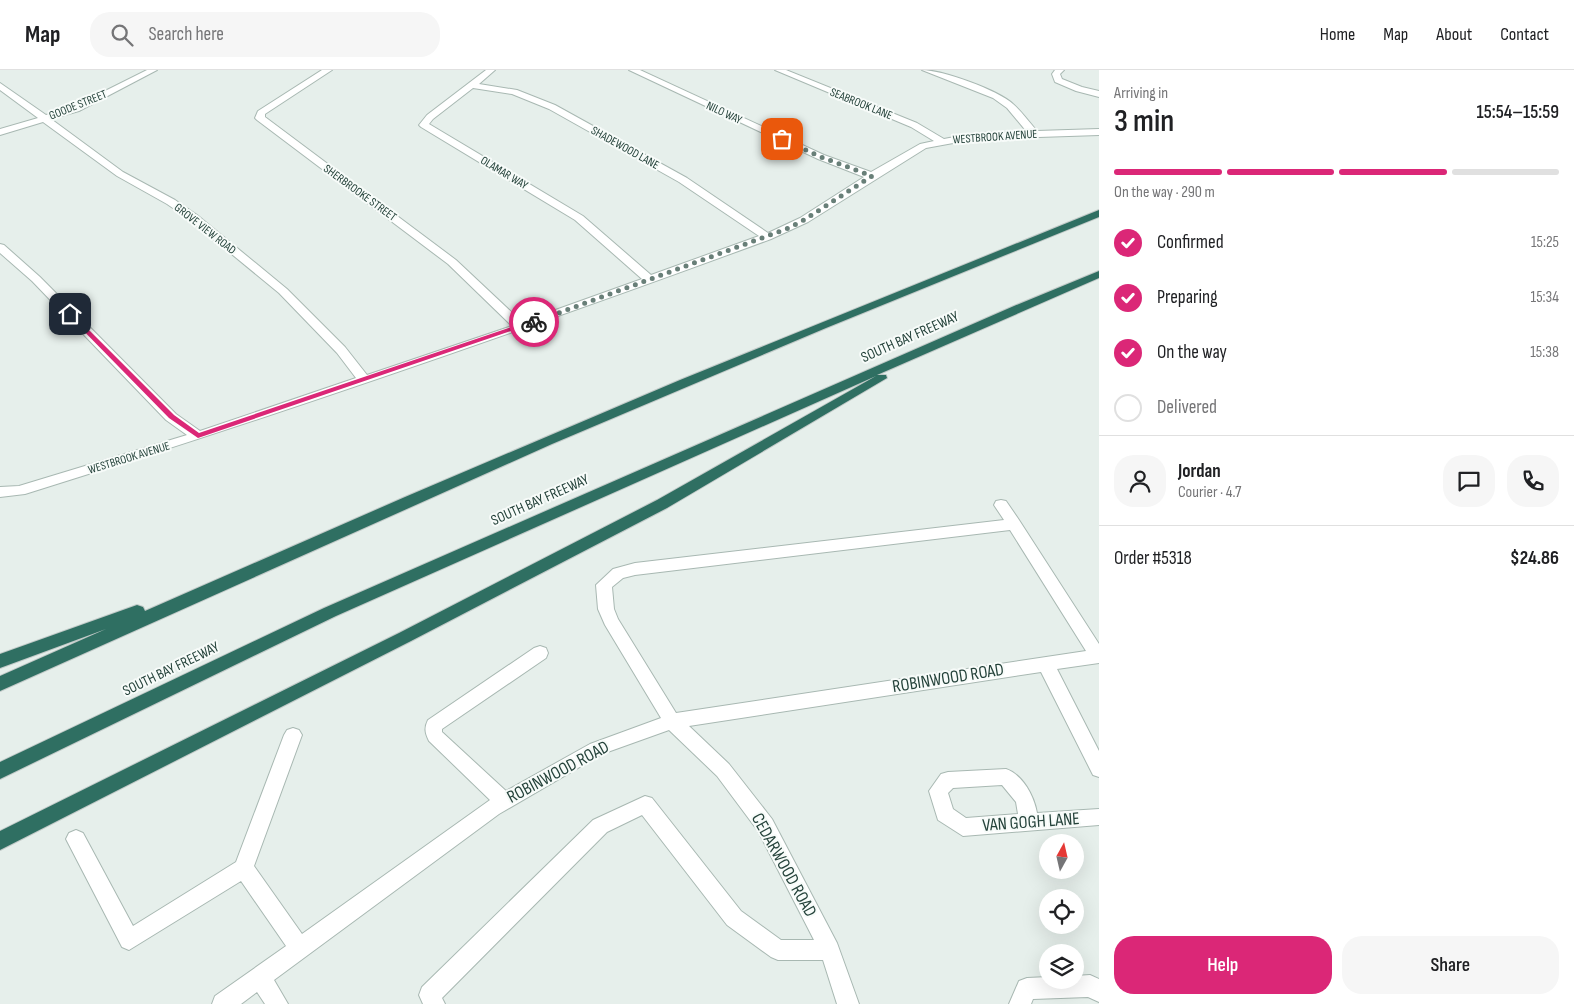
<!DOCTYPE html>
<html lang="en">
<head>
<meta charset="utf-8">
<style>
  body { margin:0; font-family:"Sofia Sans Condensed",sans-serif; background:#f6f6f6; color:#202124; height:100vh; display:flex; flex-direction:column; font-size:19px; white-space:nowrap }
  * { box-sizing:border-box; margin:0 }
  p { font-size:16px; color:#757577 }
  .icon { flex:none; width:28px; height:28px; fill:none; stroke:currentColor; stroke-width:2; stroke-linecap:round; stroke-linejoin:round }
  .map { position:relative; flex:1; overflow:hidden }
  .sheet { display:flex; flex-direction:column; background:#fff; width:475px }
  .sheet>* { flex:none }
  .needle { width:32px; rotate:8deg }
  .controls { position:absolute; left:1039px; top:764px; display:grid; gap:10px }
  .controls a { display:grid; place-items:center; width:45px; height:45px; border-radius:50%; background:#fff; box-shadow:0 5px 20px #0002; font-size:25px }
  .pin { position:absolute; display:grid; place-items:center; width:42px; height:42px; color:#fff; margin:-21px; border-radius:10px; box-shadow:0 2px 8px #0006 }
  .courier { position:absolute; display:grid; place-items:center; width:50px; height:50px; margin:-25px; border:4px solid #db2777; border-radius:50%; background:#fff; color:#222; box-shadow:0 1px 6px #0007 }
  .headline em { font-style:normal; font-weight:600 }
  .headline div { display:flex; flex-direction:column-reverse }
  .headline { display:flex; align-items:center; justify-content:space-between; height:85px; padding:0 15px }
  h1 { font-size:32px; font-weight:600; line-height:38px }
  .bar { display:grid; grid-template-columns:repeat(4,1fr); gap:8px 5px; align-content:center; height:60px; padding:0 15px }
  .bar i { height:6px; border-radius:4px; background:#e0e0e0 }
  .bar .on { background:#db2777 }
  .bar p { grid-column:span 4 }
  .line { display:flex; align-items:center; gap:12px; padding:0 15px; border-top:1px solid #e0e0e0 }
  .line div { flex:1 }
  .round { display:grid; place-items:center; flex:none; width:52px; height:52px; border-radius:20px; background:#f6f6f6 }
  ol { padding:0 15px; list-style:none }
  li { display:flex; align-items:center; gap:15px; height:55px }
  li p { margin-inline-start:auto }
  li .icon { padding:5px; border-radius:50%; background:#db2777; color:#fff; stroke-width:4 }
  li:last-child { color:#757577 }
  li i { width:28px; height:28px; border:2px solid #e0e0e0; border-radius:50% }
  .cta { display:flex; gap:10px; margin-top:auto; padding:10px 15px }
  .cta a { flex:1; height:58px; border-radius:20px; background:#db2777; color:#fff; font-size:20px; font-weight:600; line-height:58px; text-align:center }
  .cta a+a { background:#f6f6f6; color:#202124 }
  header { display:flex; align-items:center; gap:30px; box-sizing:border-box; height:70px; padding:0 25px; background:#fff; border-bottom:1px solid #e0e0e0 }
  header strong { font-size:24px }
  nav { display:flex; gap:28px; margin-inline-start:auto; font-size:18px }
  .search { width:350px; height:45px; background:#f6f6f6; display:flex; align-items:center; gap:12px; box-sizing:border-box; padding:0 18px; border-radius:20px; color:#757577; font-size:19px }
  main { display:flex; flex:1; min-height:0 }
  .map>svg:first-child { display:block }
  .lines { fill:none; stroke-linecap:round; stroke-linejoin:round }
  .minor-casing { stroke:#a8b8b2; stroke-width:2 }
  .highway-casing { stroke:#c2cac8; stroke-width:2 }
  .minor { fill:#fff; fill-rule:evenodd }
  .highway { fill:#2f6f62; fill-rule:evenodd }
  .route { fill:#db2777 }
  .done { stroke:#687f78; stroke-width:5; stroke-dasharray:0 9 }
  .labels { text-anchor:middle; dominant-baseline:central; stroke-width:4; stroke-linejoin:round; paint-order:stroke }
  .far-street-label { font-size:12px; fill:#24423a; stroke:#f7fbf9 }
  .street-label { font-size:15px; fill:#24423a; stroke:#f7fbf9 }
  .near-street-label { font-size:18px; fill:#24423a; stroke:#f7fbf9 }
</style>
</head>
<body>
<header>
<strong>Map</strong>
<div class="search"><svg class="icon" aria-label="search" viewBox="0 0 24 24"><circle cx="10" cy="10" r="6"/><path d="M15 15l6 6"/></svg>Search here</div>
<nav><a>Home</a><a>Map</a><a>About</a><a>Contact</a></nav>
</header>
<main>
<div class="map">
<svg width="1099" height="934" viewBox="0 0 1099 934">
  <rect width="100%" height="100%" fill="#e6efeb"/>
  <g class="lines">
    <g class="minor-casing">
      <g id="minor">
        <path d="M147 0H157L79 41 51 49 123 102 175 130 197 145 287 219 345 277 367 305 512 256 448 194 257 50 255 48 258 41 322 0H332L265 44V47L456 190 522 252 642 209 575 150 421 57 419 55 427 45 486 0H495L479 14 517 20 555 35 687 108 768 163 800 148 864 107 818 89 629 0H640L824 85 871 102 920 74 934 71 911 57 775 0H786L917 53 944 69 975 63 1027 62 1007 38 993 28 922 0C942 0 998 20 1013 34 1022 42 1029 52 1037 61L1099 59V65L975 69 926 78 808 152 771 169C524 260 276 346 25 424L0 427V417L19 416 187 365 166 350 32 211 0 183V174L4 175 40 207 176 344 200 361 356 308 337 283 279 223 189 149 167 134 117 106 43 52 0 65V59L38 48 0 20V13L46 45 73 37ZM473 18 512 24 549 39 679 112 759 166 651 205 583 146 429 54 433 49Z"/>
        <polygon points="1055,0 1064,0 1060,4 1062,9 1082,17 1099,21 1099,27 1076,21 1055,12 1052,4"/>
        <path d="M1001 430 1006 431 1019 450 1099 574V593L1057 599 1099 681V707L1093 705 1041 602 689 656 729 694 772 749 837 873 859 934H837L823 890H778L771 887 727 855 642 745 607 762 442 928 445 934H423L419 925 422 917 593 750 645 726 652 728 741 841 781 870H814L758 761 717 706 669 660 602 684 499 744 274 910 288 934H265L257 922 241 934H212L215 926 286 876 241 811 129 880 122 877 66 769 69 763 76 760 83 763 133 856 236 792 284 665 287 660 293 658 299 660 302 665 254 796 302 864 490 730 429 671C425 663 424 658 428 650L534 578 540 576 546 578 548 583 546 588 442 659V662L506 721 590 674 661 648 605 555 598 539 596 515 613 499 635 493 1004 450 994 435 996 431ZM1010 460 1086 581 676 643 618 549 614 539 612 517 623 508 635 505Z"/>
        <path d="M1006 699C1023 705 1034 726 1037 743L1099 739V755L963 766 938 750 929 721 941 704 948 702ZM1002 715 1016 732 1018 744 966 748 953 739 948 723 953 718Z"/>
        <polygon points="1090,905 1099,909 1099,932 1088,927 1033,929 1031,934 1009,934 1019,911 1027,908 1048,907 1048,910 1075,910 1075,906"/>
      </g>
    </g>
    <g class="highway-casing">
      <g id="highway">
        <polygon points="1099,140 1099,147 826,258 552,374 0,621 0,606 106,559 0,598 0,584 137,535 143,537 145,541 405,427 680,310"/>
        <polygon points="1099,201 1099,208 877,305 886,305 887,308 667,438 411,571 0,780 0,761 399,563 657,430 876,306 336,546 0,709 0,692 324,538 1014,236"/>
      </g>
    </g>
    <use href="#minor" class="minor"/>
    <use href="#highway" class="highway"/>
  </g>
  <polygon class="route" points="68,243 72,243 174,345 199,363 532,250 537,252 198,368 169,348 68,245"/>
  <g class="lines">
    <polyline class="done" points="534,252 789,158 804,150 872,106 821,87 782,69"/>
  </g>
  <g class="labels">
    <g class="far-street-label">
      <text transform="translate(861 34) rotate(22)">SEABROOK LANE</text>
      <text transform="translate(78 35) rotate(-22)">GOODE STREET</text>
      <text transform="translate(724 43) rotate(25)">NILO WAY</text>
      <text transform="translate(995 67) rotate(-4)">WESTBROOK AVENUE</text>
      <text transform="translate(625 78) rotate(29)">SHADEWOOD LANE</text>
      <text transform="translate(504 103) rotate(31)">OLAMAR WAY</text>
      <text transform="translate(360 123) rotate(36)">SHERBROOKE STREET</text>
      <text transform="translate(205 159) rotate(38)">GROVE VIEW ROAD</text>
      <text transform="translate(129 388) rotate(-17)">WESTBROOK AVENUE</text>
    </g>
    <g class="street-label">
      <text transform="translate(910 267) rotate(-24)">SOUTH BAY FREEWAY</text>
      <text transform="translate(540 430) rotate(-24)">SOUTH BAY FREEWAY</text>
      <text transform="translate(171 599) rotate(-26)">SOUTH BAY FREEWAY</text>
    </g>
    <g class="near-street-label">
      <text transform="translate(948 608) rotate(-9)">ROBINWOOD ROAD</text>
      <text transform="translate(558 702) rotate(-28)">ROBINWOOD ROAD</text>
      <text transform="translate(1031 752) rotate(-4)">VAN GOGH LANE</text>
      <text transform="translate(784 795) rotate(61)">CEDARWOOD ROAD</text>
    </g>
  </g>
</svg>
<div class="controls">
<a><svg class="needle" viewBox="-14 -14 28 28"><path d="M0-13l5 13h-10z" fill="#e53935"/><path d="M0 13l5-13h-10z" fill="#757577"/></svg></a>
<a><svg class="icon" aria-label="locate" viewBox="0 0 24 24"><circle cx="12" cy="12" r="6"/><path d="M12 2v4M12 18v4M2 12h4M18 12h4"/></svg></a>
<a><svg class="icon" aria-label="layers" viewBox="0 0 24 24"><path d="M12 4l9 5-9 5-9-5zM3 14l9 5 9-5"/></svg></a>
</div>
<div class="pin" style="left:782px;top:69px;background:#ea580c"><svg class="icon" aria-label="bag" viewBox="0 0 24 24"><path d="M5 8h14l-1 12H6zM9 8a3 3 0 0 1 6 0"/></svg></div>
<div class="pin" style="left:70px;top:244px;background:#1f2937"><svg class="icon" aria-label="home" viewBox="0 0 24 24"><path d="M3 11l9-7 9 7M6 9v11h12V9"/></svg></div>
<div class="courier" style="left:534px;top:252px"><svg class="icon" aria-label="bike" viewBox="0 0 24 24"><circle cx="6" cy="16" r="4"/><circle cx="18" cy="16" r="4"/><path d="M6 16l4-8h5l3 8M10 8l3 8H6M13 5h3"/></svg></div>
</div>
<section class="sheet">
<div class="headline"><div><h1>3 min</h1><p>Arriving in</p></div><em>15:54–15:59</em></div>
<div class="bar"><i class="on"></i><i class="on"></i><i class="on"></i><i></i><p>On the way · 290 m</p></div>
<ol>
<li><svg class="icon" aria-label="check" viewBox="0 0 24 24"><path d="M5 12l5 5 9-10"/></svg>Confirmed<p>15:25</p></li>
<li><svg class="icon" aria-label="check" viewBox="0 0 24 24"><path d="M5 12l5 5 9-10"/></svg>Preparing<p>15:34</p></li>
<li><svg class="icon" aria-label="check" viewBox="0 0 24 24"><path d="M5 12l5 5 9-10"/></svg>On the way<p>15:38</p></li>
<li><i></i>Delivered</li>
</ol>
<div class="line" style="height:90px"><a class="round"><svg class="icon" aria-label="person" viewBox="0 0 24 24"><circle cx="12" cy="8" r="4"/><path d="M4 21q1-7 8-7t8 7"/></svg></a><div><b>Jordan</b><p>Courier · 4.7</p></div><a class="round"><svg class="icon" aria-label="chat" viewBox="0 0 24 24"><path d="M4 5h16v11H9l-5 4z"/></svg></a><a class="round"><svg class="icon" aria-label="phone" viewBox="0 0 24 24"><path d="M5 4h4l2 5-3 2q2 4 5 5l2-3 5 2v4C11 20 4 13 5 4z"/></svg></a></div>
<div class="line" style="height:65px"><div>Order #5318</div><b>$24.86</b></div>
<div class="cta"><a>Help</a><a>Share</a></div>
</section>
</main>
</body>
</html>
